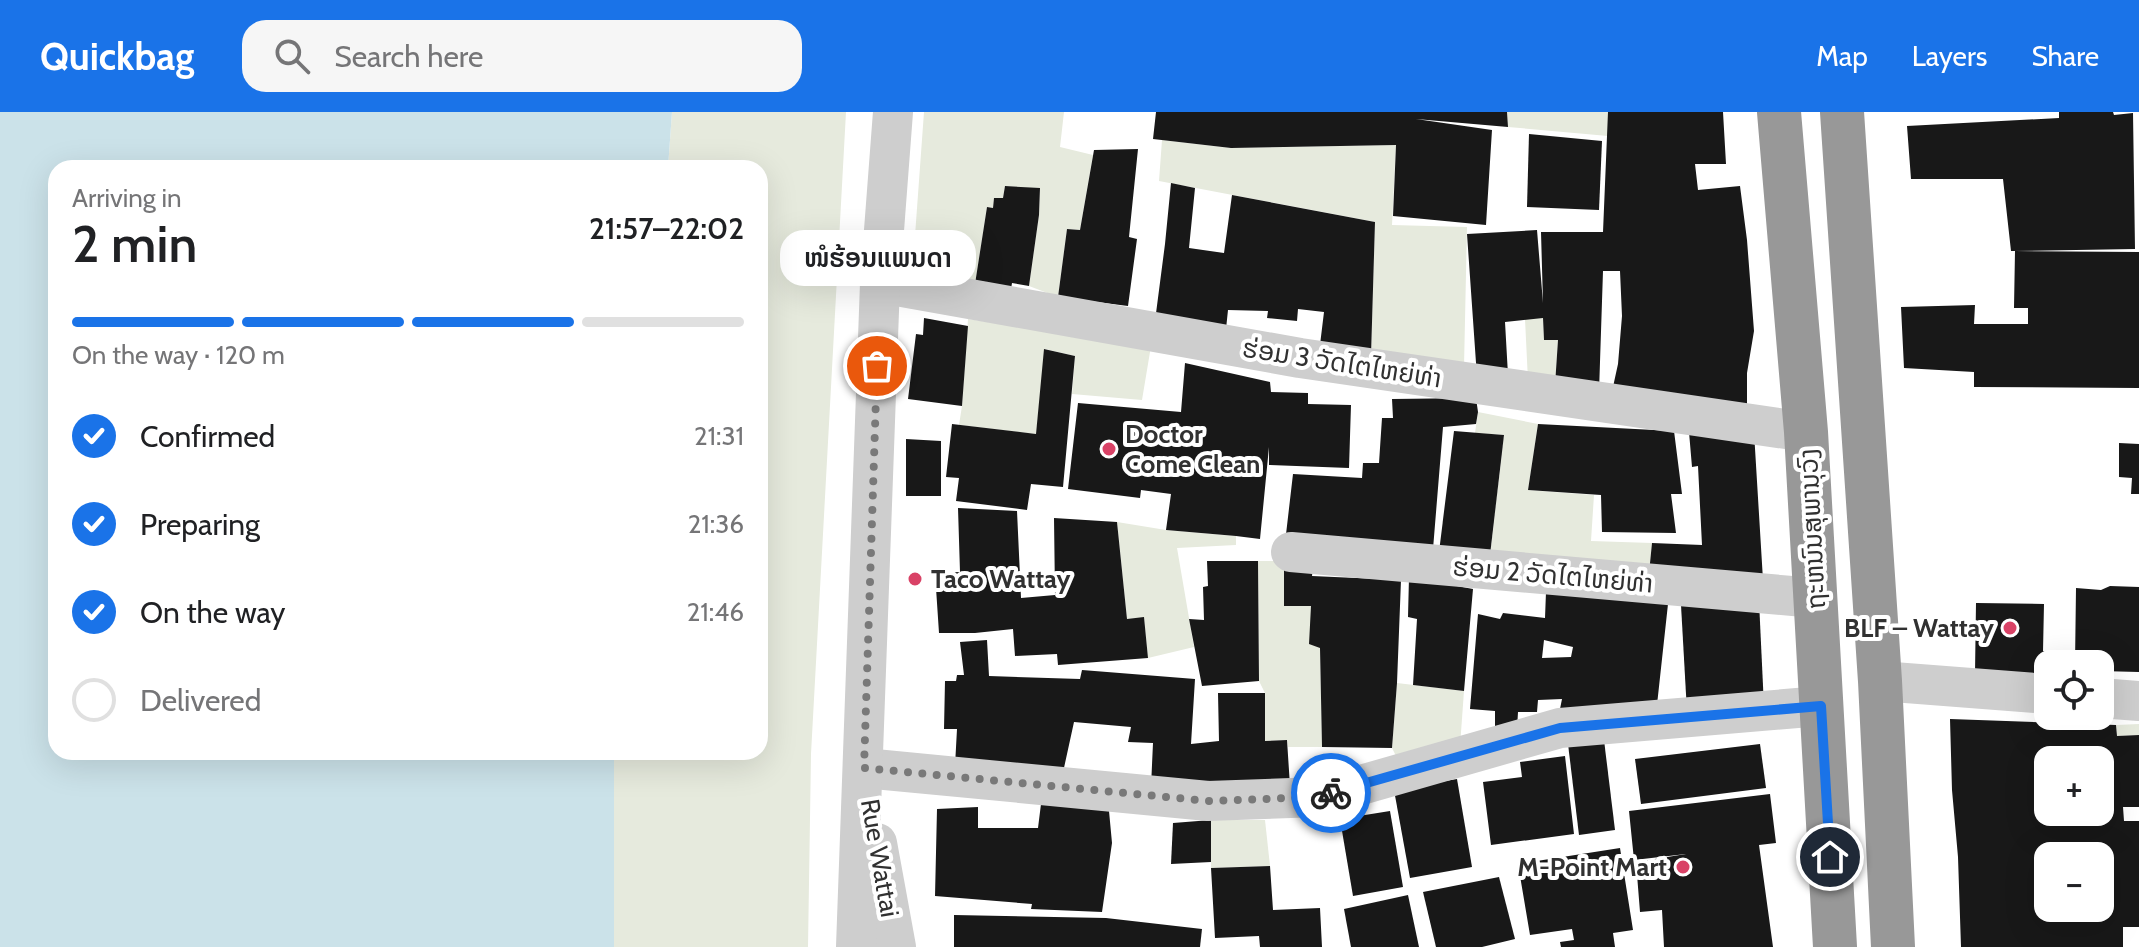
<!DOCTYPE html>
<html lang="en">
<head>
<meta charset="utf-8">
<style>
  body { margin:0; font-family:Cabin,"Noto Sans Lao",sans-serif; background:#f6f6f6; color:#202124; height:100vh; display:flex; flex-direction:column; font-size:30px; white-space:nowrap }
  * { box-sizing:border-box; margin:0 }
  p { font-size:26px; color:#757577 }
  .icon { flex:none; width:44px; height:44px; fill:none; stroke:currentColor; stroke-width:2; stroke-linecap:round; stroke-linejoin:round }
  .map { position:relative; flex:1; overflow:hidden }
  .sheet { position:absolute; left:48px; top:48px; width:720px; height:600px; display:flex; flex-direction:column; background:#fff; border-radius:24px; box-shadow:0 8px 32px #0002 }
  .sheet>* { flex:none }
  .buttons { position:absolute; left:2034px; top:538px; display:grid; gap:16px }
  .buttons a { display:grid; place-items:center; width:80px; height:80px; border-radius:16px; background:#fff; box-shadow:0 8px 32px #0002; font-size:40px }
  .pin { position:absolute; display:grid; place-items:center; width:68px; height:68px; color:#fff; margin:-34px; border:4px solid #fff; border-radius:50%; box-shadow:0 2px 8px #0007 }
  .courier { position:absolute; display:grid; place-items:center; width:80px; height:80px; margin:-40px; border:6px solid #1a73e8; border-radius:50%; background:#fff; color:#222; box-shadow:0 2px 10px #0007 }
  .bubble { position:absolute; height:56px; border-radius:24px; background:#fff; box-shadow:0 8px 32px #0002; font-size:26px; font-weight:600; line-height:56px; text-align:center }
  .summary em { font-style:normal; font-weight:600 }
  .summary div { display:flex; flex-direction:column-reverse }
  .summary { display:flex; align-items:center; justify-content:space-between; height:136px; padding:0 24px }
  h1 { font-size:52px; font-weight:600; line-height:60px }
  .bar { display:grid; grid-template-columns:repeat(4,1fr); gap:12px 8px; align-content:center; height:96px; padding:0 24px }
  .bar i { height:10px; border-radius:6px; background:#e0e0e0 }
  .bar .on { background:#1a73e8 }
  .bar p { grid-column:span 4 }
  ol { padding:0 24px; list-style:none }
  li { display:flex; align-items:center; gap:24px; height:88px }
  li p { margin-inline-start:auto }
  li .icon { padding:8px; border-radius:50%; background:#1a73e8; color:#fff; stroke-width:4 }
  li:last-child { color:#757577 }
  li i { width:44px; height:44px; border:4px solid #e0e0e0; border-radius:50% }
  header { display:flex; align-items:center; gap:48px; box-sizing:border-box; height:112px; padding:0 40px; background:#1a73e8; color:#fff }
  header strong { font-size:38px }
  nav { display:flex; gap:44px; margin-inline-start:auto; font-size:28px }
  .search { width:560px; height:72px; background:#f6f6f6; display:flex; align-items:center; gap:20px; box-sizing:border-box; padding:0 28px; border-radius:24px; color:#757577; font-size:30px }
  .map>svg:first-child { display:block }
  .green { fill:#e6eadd }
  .water { fill:#cbe2e9 }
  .building { fill:#181818; fill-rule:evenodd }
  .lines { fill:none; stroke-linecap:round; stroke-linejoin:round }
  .minor { stroke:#cecece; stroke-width:40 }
  .highway { stroke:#989898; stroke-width:44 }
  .done { stroke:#797979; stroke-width:8; stroke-dasharray:0 14.4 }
  .route { stroke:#1a73e8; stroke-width:10 }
  .poi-dot { fill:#d94266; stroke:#fff; stroke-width:3 }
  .labels { text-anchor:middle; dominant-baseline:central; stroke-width:8; stroke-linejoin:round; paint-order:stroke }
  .street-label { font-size:26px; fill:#313131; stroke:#fff }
  .poi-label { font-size:26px; font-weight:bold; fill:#313131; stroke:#fff; text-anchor:start }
</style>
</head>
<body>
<header>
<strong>Quickbag</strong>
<div class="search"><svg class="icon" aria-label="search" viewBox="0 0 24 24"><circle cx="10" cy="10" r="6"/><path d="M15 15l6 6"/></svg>Search here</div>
<nav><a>Map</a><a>Layers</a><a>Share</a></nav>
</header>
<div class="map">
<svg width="2139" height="835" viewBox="0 0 2139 835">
  <rect width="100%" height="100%" fill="#fff"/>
  <g class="green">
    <polygon points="672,0 846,0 811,642 808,835 614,835 614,640 760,640 760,56 668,56"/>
    <polygon points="924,0 1064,0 1060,35 1093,43 1080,118 1067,117 1058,185 1029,174 1039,103 1040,77 1005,74 1003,86 994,86 993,96 987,95 975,172 912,165"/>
    <polygon points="1507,0 1608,0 1608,24 1508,15"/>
    <polygon points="1162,28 1231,36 1396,33 1392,113 1467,115 1464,255 1371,244 1375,110 1159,69"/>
    <polygon points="1543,206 1544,228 1558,228 1555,273 1528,269 1525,207"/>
    <polygon points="968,207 1151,234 1142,288 1072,282 1075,244 1045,237 1036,322 959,313 962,294"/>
    <polygon points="1478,300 1538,312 1528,378 1594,383 1591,429 1652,431 1649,461 1490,443 1504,323 1475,321"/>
    <polygon points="1117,410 1166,418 1236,424 1236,433 1177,436 1194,535 1148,546 1144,506 1127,507"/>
    <polygon points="1258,449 1284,449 1284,493 1311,494 1320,536 1322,635 1288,635 1287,628 1265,629 1265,581 1259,569"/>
    <polygon points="1397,571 1464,579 1460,634 1399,650 1392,636"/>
    <polygon points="2139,612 2139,623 2117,624 2116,613"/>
    <polygon points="1211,708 1265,708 1270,754 1211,756"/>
  </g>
  <polygon class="water" points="0,0 672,0 668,56 56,56 56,640 614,640 614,835 0,835"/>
  <g class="building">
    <polygon points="1156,0 1507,0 1508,15 1416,7 1492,18 1486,113 1393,104 1396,33 1231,36 1153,27"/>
    <polygon points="1608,0 1723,0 1726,52 1695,52 1698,78 1740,74 1747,128 1754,219 1747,261 1747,301 1611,284 1618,252 1622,204 1620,159 1603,159 1599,280 1555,273 1558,228 1544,228 1543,206 1505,210 1508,263 1477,265 1467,122 1537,118 1543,191 1541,120 1603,120"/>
    <polygon points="2059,0 2113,0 2114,3 2133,1 2135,137 2011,139 2003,67 1911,67 1907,14 2059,6"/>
    <polygon points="1529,22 1602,29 1599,98 1527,95"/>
    <polygon points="1138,37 1129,125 1137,127 1128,194 1058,185 1067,117 1080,118 1094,38"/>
    <polygon points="1171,71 1195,76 1189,136 1224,141 1232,83 1375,110 1371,244 1319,241 1324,200 1298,197 1297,209 1267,206 1268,199 1228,198 1226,217 1155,209 1165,132"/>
    <polygon points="1005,74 1040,76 1039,103 1029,174 1012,171 1011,177 975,172 987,95 993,96 994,86 1003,86"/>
    <polygon points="2015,139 2139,140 2139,276 1974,275 1974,260 1904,256 1901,195 1975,193 1974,212 2028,212 2028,196 2014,196"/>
    <polygon points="924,206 968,214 962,294 908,287 916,222 923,223"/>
    <polygon points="1044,237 1075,244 1063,375 1031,372 1027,398 956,389 959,366 946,365 952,312 1036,322"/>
    <polygon points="1185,251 1270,270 1271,280 1308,281 1308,292 1351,293 1349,356 1269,353 1269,335 1260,427 1236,424 1166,418 1171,382 1141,378 1140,386 1068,377 1078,291 1181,300"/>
    <polygon points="1476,286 1478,300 1476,312 1443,315 1433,437 1285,431 1293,362 1362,366 1363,351 1379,351 1382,306 1393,306 1392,287"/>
    <polygon points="1538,312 1674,319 1682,382 1671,382 1676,421 1602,420 1601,383 1528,378"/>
    <polygon points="1454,319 1504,323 1490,443 1439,440"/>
    <polygon points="1689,320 1754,320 1763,468 1649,461 1652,431 1702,433 1698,354 1692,355"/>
    <polygon points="906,327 941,329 941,384 906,384"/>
    <polygon points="2119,331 2139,332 2139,382 2131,382 2132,366 2119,365"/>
    <polygon points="958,396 1017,399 1021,486 1055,483 1054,406 1117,410 1127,507 1144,505 1148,546 1058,553 1057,542 1015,544 1013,517 975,521 939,521 935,461 960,460"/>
    <polygon points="1207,449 1258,449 1259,569 1202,574 1189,507 1204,508 1203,475 1208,474"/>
    <polygon points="1284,455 1313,455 1312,464 1401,468 1397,571 1392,636 1322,635 1320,536 1309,532 1311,494 1284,494"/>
    <polygon points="1409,465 1473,477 1464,579 1413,573 1417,507 1408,505"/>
    <polygon points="2110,474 2139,475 2139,560 2100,559 2100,552 2075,552 2076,476 2101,478"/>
    <path d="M1546 480 1668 492 1656 602H1559L1562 587 1538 588 1537 600H1518L1517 617 1495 618V599L1470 597 1478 502 1500 507 1503 501 1545 506ZM1544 528 1573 535 1571 545 1542 546Z"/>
    <polygon points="1759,489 1764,595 1687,600 1681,493"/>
    <polygon points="1976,491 2044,492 2043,539 2061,540 2061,552 2048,552 2048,562 1975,561"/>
    <polygon points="987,528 989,564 1080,567 1082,558 1195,567 1191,632 1219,629 1218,581 1265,581 1265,629 1287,628 1290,674 1151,675 1153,631 1128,630 1131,615 1074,610 1062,665 955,654 957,617 944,617 945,569 956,569 957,563 964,563 960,530"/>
    <path d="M1950 607 2116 613 2117 624 2139 623V695H2123L2124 709H2139V815H2123V835H1961L1958 745 1952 678ZM2048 648H2100V700H2048ZM2048 744H2100V796H2048Z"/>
    <polygon points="1604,628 1615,718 1579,723 1568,632"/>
    <polygon points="1760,632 1766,676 1641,692 1635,647"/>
    <polygon points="1565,644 1574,722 1491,733 1483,670 1522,665 1520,650"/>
    <polygon points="1457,667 1472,755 1410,766 1394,678"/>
    <polygon points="1770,682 1776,731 1759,733 1773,835 1664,835 1662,798 1640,800 1636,750 1686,742 1634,748 1629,699"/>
    <polygon points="1041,692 1109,699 1112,731 1102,800 1031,797 1032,792 935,784 937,697 978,695 978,716 1038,716"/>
    <polygon points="1390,699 1403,775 1353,784 1340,707"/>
    <polygon points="1211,708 1211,750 1171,752 1173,711"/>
    <polygon points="1620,736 1633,818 1613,821 1615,835 1561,835 1560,830 1574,828 1572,817 1530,823 1518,752"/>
    <polygon points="1270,754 1273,798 1320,796 1322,835 1260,835 1259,824 1215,826 1211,756"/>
    <polygon points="1499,765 1515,827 1482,835 1436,835 1423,780"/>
    <polygon points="1408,783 1419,835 1351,835 1344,797"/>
    <polygon points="954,803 1106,806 1202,817 1200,835 954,835"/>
  </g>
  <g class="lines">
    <g class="minor">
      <polyline points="880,171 1300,246 1806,320"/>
      <polyline points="1291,440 1815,486"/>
      <polyline points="1880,569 2048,582"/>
      <polyline points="2100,586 2139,589"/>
      <polyline points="864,656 1208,689 1319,685 1560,616 1821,594"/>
      <polyline points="877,731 896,835"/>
      <polyline points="856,835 880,171 893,0"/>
    </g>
    <g class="highway">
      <polyline points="1779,0 1806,320 1835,835"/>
      <polyline points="1842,0 1880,569 1893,835"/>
    </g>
  </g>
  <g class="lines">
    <polyline class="done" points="877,254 864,656 1208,689 1319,685 1331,681"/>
    <polyline class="route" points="1331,681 1560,616 1821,594 1830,745"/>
  </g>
  <g class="poi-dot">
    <circle cx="1109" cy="337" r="8"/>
    <circle cx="915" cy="467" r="8"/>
    <circle cx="2010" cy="516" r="8"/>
    <circle cx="1683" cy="755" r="8"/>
  </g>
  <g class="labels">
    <g class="street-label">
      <text transform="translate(1342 251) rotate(9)">ຮ່ອມ 3 ວັດໄຕໄຫຍ່ທ່າ</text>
      <text transform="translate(1812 417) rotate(-93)">ຖະຫນົນສຸພານຸວົງ</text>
      <text transform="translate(1553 463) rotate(5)">ຮ່ອມ 2 ວັດໄຕໄຫຍ່ທ່າ</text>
      <text transform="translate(880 746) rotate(80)">Rue Wattai</text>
    </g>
    <g class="poi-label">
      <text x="1125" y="322">Doctor<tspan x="1125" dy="30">Come Clean</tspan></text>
      <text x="931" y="467">Taco Wattay</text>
      <text x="1994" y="516" text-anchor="end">BLF – Wattay</text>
      <text x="1667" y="755" text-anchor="end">M-Point Mart</text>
    </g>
  </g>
</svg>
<div class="buttons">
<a><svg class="icon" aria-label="locate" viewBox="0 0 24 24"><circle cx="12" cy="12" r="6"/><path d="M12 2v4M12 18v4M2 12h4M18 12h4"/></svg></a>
<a>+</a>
<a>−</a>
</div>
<div class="pin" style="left:877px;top:254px;background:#ea580c"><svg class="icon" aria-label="bag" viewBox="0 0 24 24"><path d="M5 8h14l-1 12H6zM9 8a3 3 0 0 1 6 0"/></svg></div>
<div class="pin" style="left:1830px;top:745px;background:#1f2937"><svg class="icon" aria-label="home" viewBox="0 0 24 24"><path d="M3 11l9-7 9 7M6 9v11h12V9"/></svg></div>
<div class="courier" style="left:1331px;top:681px"><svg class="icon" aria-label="bike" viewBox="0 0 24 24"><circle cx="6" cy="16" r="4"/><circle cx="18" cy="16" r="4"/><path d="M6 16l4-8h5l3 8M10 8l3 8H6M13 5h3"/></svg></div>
<div class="bubble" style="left:780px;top:118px;width:196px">ໜໍຮ້ອນແພນດາ</div>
<section class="sheet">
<div class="summary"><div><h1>2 min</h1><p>Arriving in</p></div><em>21:57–22:02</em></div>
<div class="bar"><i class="on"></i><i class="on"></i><i class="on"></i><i></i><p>On the way · 120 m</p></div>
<ol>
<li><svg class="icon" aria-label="check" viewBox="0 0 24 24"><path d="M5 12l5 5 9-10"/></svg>Confirmed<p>21:31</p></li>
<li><svg class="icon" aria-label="check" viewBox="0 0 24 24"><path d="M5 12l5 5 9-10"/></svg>Preparing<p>21:36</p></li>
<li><svg class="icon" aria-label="check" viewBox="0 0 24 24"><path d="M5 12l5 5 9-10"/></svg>On the way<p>21:46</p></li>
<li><i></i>Delivered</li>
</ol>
</section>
</div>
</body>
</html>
